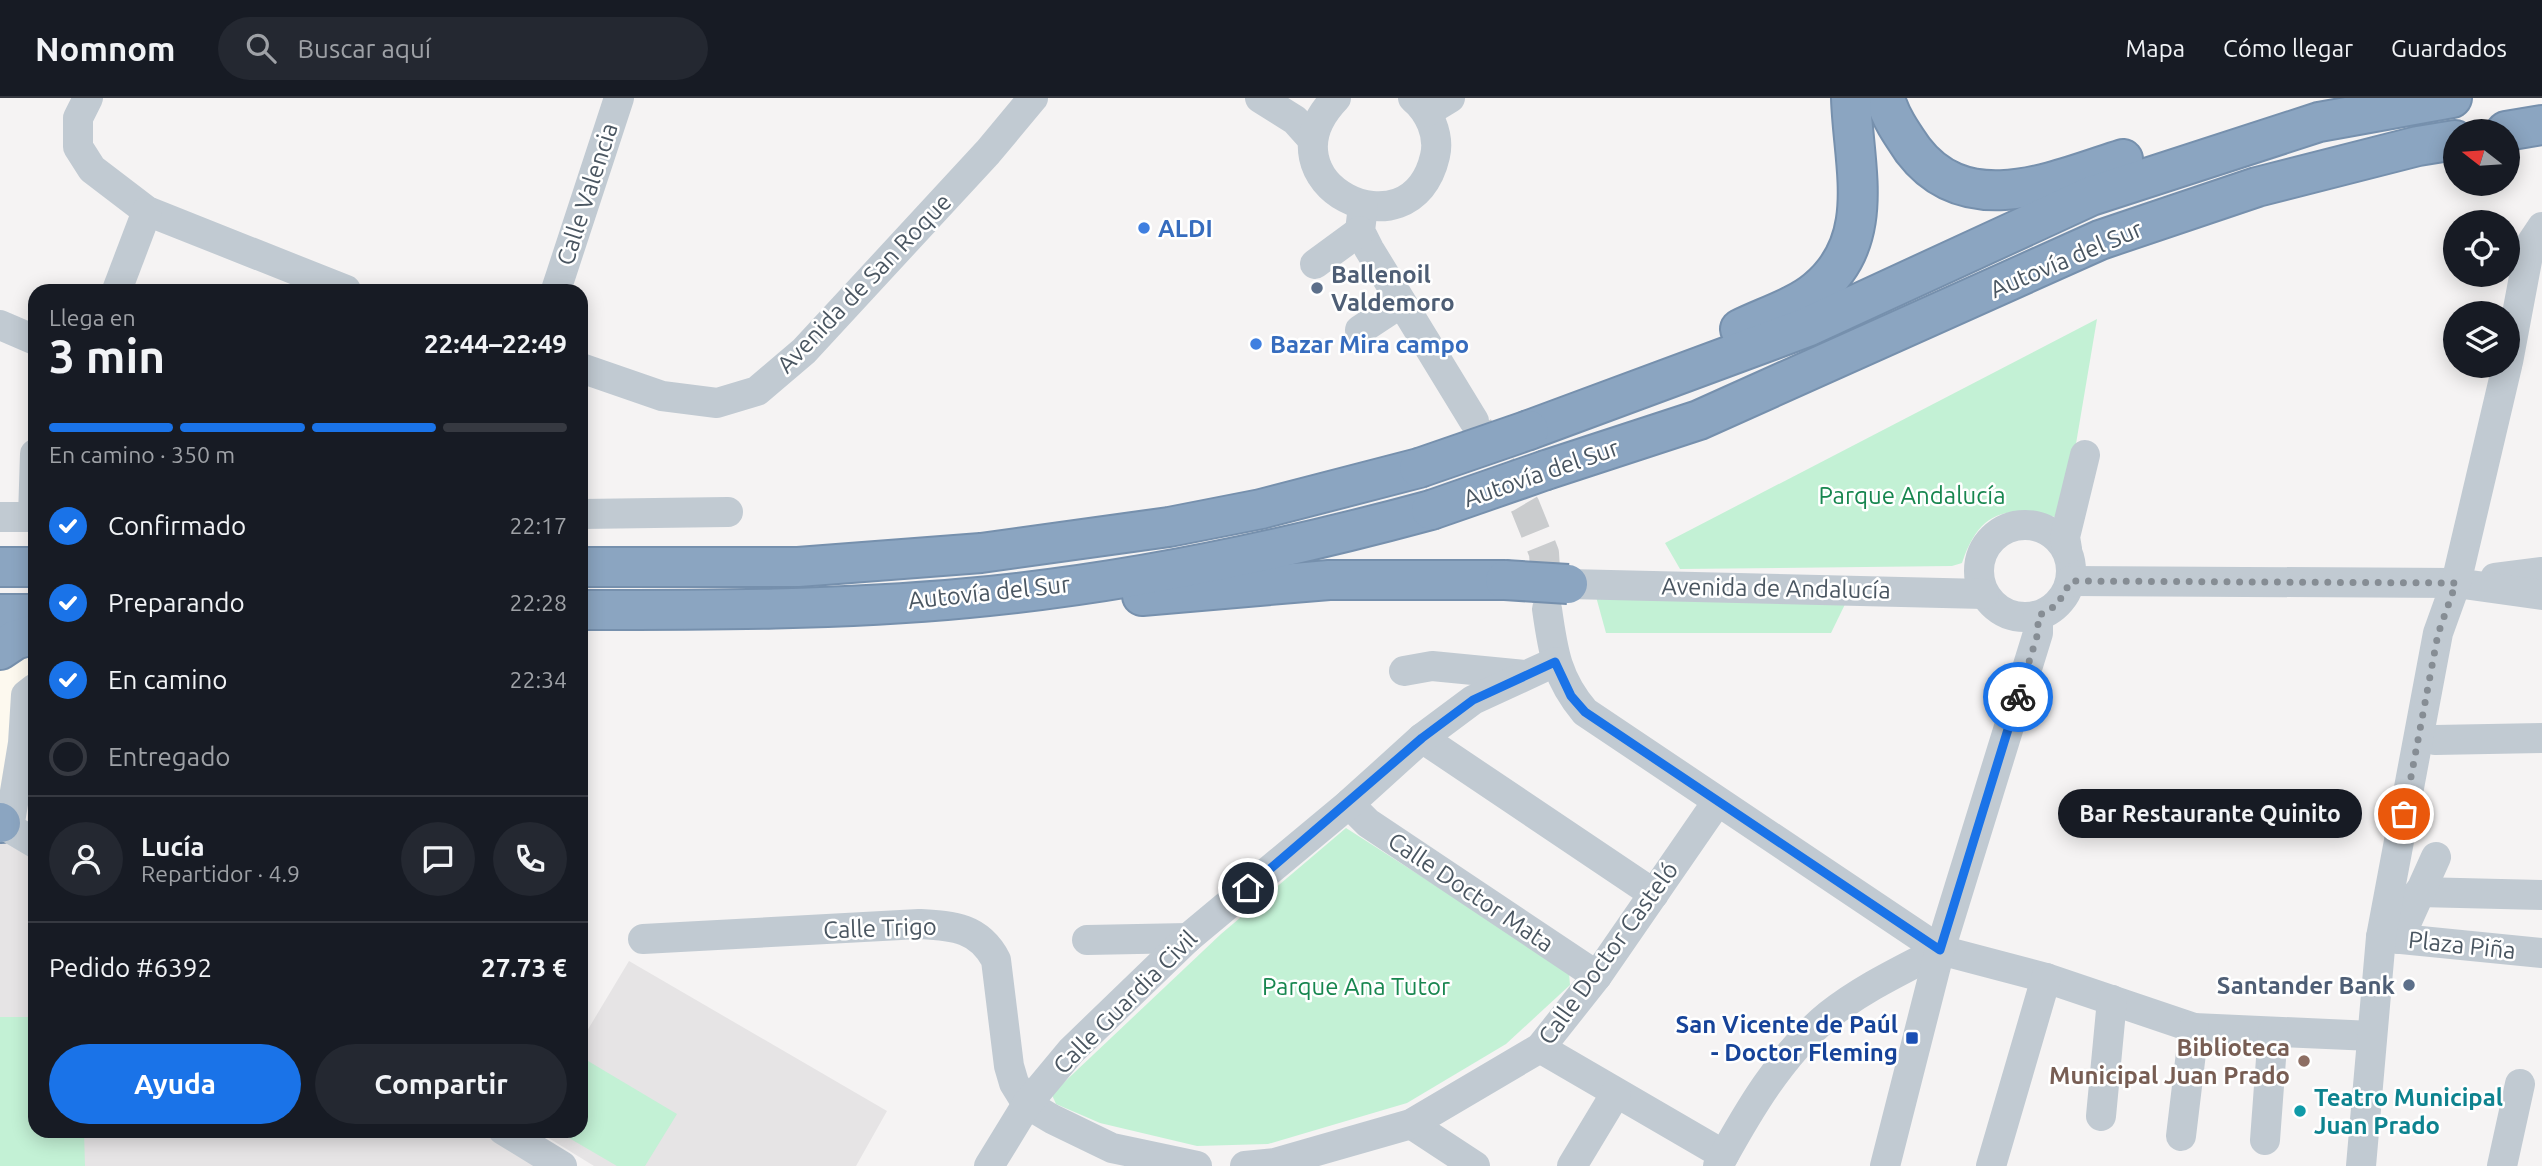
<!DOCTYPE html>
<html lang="es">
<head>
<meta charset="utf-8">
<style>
  body { margin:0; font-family:Ubuntu,sans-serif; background:#242831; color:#f1f3f6; height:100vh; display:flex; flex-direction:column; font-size:26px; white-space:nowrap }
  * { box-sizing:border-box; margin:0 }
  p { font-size:23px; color:#9ea1a6 }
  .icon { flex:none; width:38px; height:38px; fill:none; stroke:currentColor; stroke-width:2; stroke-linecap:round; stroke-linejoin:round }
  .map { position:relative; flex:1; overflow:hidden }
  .panel { position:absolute; left:28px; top:186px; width:560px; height:854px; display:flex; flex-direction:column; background:#171b24; border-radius:21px; box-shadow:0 4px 18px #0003 }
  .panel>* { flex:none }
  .needle { width:46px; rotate:287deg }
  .fabs { position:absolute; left:2443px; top:21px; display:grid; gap:14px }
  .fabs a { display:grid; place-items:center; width:77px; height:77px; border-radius:50%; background:#171b24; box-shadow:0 4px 18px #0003; font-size:35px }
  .pin { position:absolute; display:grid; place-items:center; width:60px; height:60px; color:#fff; margin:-30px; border:4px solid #fff; border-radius:50%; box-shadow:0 2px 7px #0007 }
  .courier { position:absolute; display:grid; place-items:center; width:70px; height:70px; margin:-35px; border:5px solid #1a73e8; border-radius:50%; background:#fff; color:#222; box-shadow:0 2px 9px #0007 }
  .bubble { position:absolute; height:49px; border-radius:24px; background:#171b24; box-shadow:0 4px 18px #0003; font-size:23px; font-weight:600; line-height:49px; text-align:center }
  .head em { font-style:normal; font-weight:600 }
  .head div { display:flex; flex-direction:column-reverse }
  .head { display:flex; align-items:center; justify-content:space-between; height:119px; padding:0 21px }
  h1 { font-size:46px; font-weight:600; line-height:52px }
  .bar { display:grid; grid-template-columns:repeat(4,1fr); gap:10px 7px; align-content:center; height:84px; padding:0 21px }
  .bar i { height:9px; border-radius:5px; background:#363941 }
  .bar .active { background:#1a73e8 }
  .bar p { grid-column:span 4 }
  .line { display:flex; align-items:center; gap:18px; padding:0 21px; border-top:2px solid #363941 }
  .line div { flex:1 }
  .round { display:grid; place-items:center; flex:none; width:74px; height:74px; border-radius:37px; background:#242831 }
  ol { padding:0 21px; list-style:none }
  li { display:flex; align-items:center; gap:21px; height:77px }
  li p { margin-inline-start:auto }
  li .icon { padding:7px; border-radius:50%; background:#1a73e8; color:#fff; stroke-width:4 }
  li:last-child { color:#9ea1a6 }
  li i { width:38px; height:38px; border:4px solid #363941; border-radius:50% }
  .cta { display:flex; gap:14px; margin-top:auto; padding:14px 21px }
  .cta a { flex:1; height:80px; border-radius:42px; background:#1a73e8; color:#fff; font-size:28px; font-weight:600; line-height:80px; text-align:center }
  .cta a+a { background:#242831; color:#f1f3f6 }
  header { display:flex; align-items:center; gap:42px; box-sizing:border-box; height:98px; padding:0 35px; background:#171b24; border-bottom:2px solid #363941 }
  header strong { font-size:33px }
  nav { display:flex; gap:38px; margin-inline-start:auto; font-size:24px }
  .search { width:490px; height:63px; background:#242831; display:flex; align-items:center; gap:18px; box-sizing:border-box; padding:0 24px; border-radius:38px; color:#9ea1a6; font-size:26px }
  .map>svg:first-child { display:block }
  .commercial { fill:#fdf9ef }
  .education { fill:#e6e4e5 }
  .green { fill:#c3f1d5 }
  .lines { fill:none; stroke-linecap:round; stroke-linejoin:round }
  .minor-tunnel { stroke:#caccce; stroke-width:30; stroke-dasharray:30 15; stroke-linecap:butt }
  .highway-casing { stroke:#7690ad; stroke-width:42 }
  .minor { stroke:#c1cad2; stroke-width:30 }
  .highway { stroke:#8ba5c1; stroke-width:38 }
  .highway-bridge-casing { stroke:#7690ad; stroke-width:42; stroke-linecap:butt }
  .highway-bridge { stroke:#8ba5c1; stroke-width:38 }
  .done { stroke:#868d94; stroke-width:7; stroke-dasharray:0 12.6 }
  .route { stroke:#1a73e8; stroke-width:9 }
  .shop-dot { fill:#3f7fe0; stroke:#fff; stroke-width:2.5 }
  .service-dot { fill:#5c6f8a; stroke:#fff; stroke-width:2.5 }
  .transit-dot { fill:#1a4fb4; stroke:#fff; stroke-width:2.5 }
  .education-dot { fill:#8d6e63; stroke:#fff; stroke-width:2.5 }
  .culture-dot { fill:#0f9aa8; stroke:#fff; stroke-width:2.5 }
  .labels { text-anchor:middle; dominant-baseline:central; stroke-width:5; stroke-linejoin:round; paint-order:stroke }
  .street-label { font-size:24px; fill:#4a5661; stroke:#fff }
  .shop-label { font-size:24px; font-weight:bold; fill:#366cbe; stroke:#fff; text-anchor:start }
  .service-label { font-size:24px; font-weight:bold; fill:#4e5e75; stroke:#fff; text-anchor:start }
  .park-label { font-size:24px; fill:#17864f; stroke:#fff }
  .transit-label { font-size:24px; font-weight:bold; fill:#164399; stroke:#fff; text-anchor:end }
  .education-label { font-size:24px; font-weight:bold; fill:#785e54; stroke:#fff; text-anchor:end }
  .culture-label { font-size:24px; font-weight:bold; fill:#0d838f; stroke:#fff; text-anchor:start }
</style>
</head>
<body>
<header>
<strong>Nomnom</strong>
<div class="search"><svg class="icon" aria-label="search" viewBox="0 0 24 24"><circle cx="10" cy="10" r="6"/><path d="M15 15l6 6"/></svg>Buscar aquí</div>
<nav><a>Mapa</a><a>Cómo llegar</a><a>Guardados</a></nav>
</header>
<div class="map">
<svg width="2542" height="1068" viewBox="0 0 2542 1068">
  <rect width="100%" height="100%" fill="#f5f3f3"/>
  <polygon class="commercial" points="35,555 35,688 0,693 0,565"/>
  <g class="education">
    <polygon points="0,735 35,756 35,1032 484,1033 542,1068 0,1068"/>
    <polygon points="629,863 887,1013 856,1068 594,1068 547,1039 551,1033 581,1032 581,943"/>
  </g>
  <g class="green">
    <path d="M2097 221 2065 411 2059 420C2008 407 1980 411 1962 465L1952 468 1680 471 1665 445Z"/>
    <polygon points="1595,495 1850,496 1831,535 1606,535"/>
    <polygon points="1346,730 1561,868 1569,875 1570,887 1506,946 1407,1005 1268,1046 1197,1048 1100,1025 1056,1006 1052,997 1057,991 1221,836"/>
    <polygon points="0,919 35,919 35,1032 84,1033 85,1068 0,1068"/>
    <polygon points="588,963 677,1016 645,1068 617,1068 557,1033 581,1032 581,975"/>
  </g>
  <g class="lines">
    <polyline class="minor-tunnel" points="1478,329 1525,408 1544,455 1547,504"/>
    <g class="highway-casing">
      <g id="highway">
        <path d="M1885 0C1890 19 1902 36 1913 52 1967 123 2054 83 2123 61"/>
        <polyline points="2506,33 2542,27"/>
        <path d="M1740 231C1764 219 1797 209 1817 192 1878 142 1853 67 1851 0"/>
        <polyline points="1529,332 1807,229 2091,98 2319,24 2452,0"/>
        <polyline points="1546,372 1699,322 2100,142 2257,89 2418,48 2455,42"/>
        <polyline points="0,469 35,469"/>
        <polyline points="581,469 798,469 981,455 1169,429 1261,411 1419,370"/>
        <polyline points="1142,498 1329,482 1505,482"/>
        <path d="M581 512C710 512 840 512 968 500 1124 486 1280 453 1431 412"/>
        <polyline points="0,516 35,516"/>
        <polyline points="0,552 15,542 35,536"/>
        <polyline points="0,724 1,725"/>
      </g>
    </g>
    <g class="minor">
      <polyline points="88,0 78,20 78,49 92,71 147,113 346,192"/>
      <polyline points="1260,0 1295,22 1313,42"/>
      <path d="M1336 0C1255 84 1411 163 1435 58 1440 37 1429 13 1413 0"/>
      <polyline points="1427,14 1450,0"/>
      <polyline points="1363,108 1360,133 1369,151 1474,323"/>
      <polyline points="1315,166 1360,133"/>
      <polyline points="117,192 147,113"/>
      <polyline points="556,192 619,0"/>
      <polyline points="0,227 35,242"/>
      <polyline points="1360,232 1401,205"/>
      <polyline points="2508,264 2530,147 2542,129"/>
      <polyline points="581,270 662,298 717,305 757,293 804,253 988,54 1033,0"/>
      <polyline points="581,416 728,414"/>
      <polyline points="0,419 35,419"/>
      <polyline points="33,419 35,356"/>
      <circle cx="2025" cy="473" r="46"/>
      <polyline points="2067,451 2065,439 2085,357"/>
      <polyline points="2495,480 2542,474"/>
      <polyline points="2071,483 2456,485 2542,497"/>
      <polyline points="1568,486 1984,496"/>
      <path d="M1547 511C1553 554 1557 581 1585 614L1940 852 2046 880 2194 930 2372 938"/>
      <polyline points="1404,573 1432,568 1525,577"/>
      <polyline points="1422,640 1654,796"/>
      <polyline points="2435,642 2542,640"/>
      <polyline points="1349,706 1368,725 1597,878"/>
      <polyline points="1,725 35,745"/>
      <polyline points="9,730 23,645 26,597 35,590"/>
      <polyline points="2419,794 2542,797"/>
      <polyline points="2381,839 2542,855"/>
      <path d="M643 841 919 826C953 828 979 829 996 862L1009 968 1014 985 1027 1006 1052 1021 1112 1050 1197 1068"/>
      <polyline points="2399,841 2436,759"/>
      <polyline points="1087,842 1188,840"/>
      <polyline points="1540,950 1724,1057"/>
      <polyline points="2101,1018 2112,902"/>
      <polyline points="1411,1026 1475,1068"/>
      <polyline points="503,1032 562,1068"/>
      <polyline points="2181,1038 2194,930"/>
      <polyline points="2265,1042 2273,934"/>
      <polyline points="989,1068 1027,1006 1071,953 1188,840 1349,706 1422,640 1473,602 1555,564"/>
      <polyline points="1245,1068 1275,1065 1411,1026 1540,950 1597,878 1717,704"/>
      <polyline points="1572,1068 1616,995"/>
      <path d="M1718 1068C1747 1015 1781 956 1829 917 1863 890 1902 872 1940 852"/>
      <polyline points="1885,1068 1940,852 2038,535 2038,518"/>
      <polyline points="1991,1068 2046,880"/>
      <polyline points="2361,1068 2381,839 2438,535 2456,485 2507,268"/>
      <polyline points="2502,1068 2520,986"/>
    </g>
    <use href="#highway" class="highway"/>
    <g class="highway-bridge-casing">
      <g id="highway-bridge">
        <polyline points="1419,370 1529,332"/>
        <polyline points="1431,412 1546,372"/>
        <polyline points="1505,482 1568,486"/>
      </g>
    </g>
    <use href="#highway-bridge" class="highway-bridge"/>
  </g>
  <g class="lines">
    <polyline class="done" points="2018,599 2038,535 2038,518 2057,507 2071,483 2456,485 2438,536 2404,716"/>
    <polyline class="route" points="1248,790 1422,640 1473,602 1555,564 1571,598 1585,614 1940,852 2018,599"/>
  </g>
  <g class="shop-dot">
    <circle cx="1144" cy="130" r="7"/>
    <circle cx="1256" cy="246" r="7"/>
  </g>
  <g class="service-dot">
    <circle cx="1317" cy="190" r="7"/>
    <circle cx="2409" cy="887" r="7"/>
  </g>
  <rect class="transit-dot" x="1905" y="933" width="14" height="14" rx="3.5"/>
  <circle class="education-dot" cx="2304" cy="963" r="7"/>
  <circle class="culture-dot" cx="2300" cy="1013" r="7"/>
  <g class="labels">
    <g class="street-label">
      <text transform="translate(587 96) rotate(-72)">Calle Valencia</text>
      <text transform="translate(2066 161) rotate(-23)">Autovía del Sur</text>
      <text transform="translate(864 185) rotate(-46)">Avenida de San Roque</text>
      <text transform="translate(1541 375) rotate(-19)">Autovía del Sur</text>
      <text transform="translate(1776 490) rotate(1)">Avenida de Andalucía</text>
      <text transform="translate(989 494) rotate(-6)">Autovía del Sur</text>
      <text transform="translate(1471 794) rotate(34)">Calle Doctor Mata</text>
      <text transform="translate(880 830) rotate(-2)">Calle Trigo</text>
      <text transform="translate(2462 847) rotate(6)">Plaza Piña</text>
      <text transform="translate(1608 855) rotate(-54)">Calle Doctor Casteló</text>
      <text transform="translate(1125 904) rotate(-45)">Calle Guardia Civil</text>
    </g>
    <g class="shop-label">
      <text x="1158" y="130">ALDI</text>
      <text x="1270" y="246">Bazar Mira campo</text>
    </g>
    <g class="service-label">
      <text x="1331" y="176">Ballenoil<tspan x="1331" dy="28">Valdemoro</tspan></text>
      <text x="2395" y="887" text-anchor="end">Santander Bank</text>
    </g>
    <g class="park-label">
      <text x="1912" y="397">Parque Andalucía</text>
      <text x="1356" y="888">Parque Ana Tutor</text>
    </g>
    <g class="transit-label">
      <text x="1898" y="926">San Vicente de Paúl<tspan x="1898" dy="28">- Doctor Fleming</tspan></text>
    </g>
    <g class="education-label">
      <text x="2290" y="949">Biblioteca<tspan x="2290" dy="28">Municipal Juan Prado</tspan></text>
    </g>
    <g class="culture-label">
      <text x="2314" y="999">Teatro Municipal<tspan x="2314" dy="28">Juan Prado</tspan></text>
    </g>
  </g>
</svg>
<div class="fabs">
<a><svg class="needle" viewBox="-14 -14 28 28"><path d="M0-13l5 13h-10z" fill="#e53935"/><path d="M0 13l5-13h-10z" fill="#9ea1a6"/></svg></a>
<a><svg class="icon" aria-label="locate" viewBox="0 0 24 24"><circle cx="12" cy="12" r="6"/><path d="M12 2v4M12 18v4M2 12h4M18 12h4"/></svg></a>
<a><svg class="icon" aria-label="layers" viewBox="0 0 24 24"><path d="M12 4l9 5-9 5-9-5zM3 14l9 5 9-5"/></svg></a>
</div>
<div class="pin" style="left:2404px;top:716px;background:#ea580c"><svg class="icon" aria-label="bag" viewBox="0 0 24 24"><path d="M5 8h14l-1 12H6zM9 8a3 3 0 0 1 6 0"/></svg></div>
<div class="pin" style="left:1248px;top:790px;background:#1f2937"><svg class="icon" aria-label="home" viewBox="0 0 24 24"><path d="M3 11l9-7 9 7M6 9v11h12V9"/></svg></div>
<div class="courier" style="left:2018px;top:599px"><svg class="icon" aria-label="bike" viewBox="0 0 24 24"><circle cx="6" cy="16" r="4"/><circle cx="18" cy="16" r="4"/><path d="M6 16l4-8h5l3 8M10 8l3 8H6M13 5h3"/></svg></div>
<div class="bubble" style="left:2058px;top:691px;width:304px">Bar Restaurante Quinito</div>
<section class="panel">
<div class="head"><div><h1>3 min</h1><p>Llega en</p></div><em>22:44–22:49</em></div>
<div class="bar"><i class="active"></i><i class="active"></i><i class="active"></i><i></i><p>En camino · 350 m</p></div>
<ol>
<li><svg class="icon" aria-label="check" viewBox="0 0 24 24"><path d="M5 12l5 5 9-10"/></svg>Confirmado<p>22:17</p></li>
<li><svg class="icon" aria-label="check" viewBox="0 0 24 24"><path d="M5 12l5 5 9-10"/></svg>Preparando<p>22:28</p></li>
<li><svg class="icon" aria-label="check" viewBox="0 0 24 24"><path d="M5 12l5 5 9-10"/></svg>En camino<p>22:34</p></li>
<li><i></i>Entregado</li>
</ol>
<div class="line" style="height:126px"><a class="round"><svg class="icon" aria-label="person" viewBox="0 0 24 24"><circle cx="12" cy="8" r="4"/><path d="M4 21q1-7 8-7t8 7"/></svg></a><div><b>Lucía</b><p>Repartidor · 4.9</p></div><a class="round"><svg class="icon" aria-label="chat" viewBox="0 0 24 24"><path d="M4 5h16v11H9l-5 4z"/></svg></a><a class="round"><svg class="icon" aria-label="phone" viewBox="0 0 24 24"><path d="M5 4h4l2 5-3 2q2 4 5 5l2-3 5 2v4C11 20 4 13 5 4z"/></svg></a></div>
<div class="line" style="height:91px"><div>Pedido #6392</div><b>27.73 €</b></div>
<div class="cta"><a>Ayuda</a><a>Compartir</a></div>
</section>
</div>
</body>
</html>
